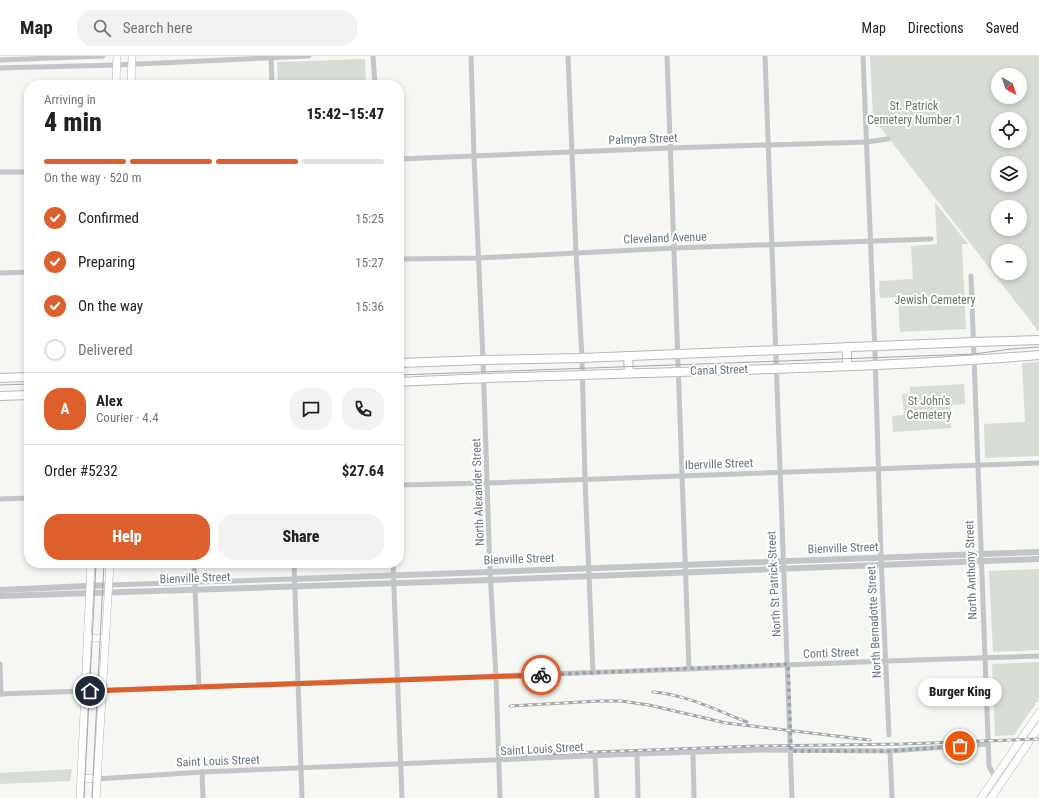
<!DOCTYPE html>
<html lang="en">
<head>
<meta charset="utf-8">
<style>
  body { margin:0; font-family:"Roboto Condensed",sans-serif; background:#f2f2f2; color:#222; height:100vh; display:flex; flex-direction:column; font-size:15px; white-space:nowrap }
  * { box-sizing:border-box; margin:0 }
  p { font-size:13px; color:#767676 }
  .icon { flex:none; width:22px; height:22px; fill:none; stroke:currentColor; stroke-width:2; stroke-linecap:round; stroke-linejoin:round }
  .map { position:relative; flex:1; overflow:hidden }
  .sheet { position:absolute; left:24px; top:24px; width:380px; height:488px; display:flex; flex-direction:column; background:#fff; border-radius:16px; box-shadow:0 2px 6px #0003 }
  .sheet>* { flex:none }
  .needle { width:26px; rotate:140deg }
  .controls { position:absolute; left:991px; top:12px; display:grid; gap:8px }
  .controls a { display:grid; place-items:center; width:36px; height:36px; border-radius:50%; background:#fff; box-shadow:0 2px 6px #0003; font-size:20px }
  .pin { position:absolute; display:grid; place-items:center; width:34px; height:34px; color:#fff; margin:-17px; border:2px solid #fff; border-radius:50%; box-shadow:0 1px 4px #0007 }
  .courier { position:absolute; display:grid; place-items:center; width:40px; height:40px; margin:-20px; border:3px solid #dd5f2c; border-radius:50%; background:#fff; color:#222; box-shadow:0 1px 5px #0007 }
  .bubble { position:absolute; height:28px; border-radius:14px; background:#fff; box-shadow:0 2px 6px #0003; font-size:13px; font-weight:800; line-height:28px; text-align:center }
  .summary em { font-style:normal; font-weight:800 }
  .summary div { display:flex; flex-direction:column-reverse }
  .summary { display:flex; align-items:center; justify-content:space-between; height:68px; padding:0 20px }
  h1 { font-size:26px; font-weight:800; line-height:30px }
  .bar { display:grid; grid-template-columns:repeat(4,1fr); gap:6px 4px; align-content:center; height:48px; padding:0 20px }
  .bar i { height:5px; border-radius:3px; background:#e0e0e0 }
  .bar .current { background:#dd5f2c }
  .bar p { grid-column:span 4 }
  .line { display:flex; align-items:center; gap:10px; padding:0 20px; border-top:1px solid #e0e0e0 }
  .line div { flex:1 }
  .round { display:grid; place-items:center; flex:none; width:42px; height:42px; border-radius:16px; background:#f2f2f2 }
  ol { padding:0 20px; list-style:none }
  li { display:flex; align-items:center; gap:12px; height:44px }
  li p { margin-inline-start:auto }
  li .icon { padding:4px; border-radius:50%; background:#dd5f2c; color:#fff; stroke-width:4 }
  li:last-child { color:#767676 }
  li i { width:22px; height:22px; border:2px solid #e0e0e0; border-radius:50% }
  .action { display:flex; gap:8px; margin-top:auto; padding:8px 20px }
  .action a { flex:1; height:46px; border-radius:16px; background:#dd5f2c; color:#fff; font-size:16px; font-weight:800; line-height:46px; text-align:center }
  .action a+a { background:#f2f2f2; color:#222 }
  header { display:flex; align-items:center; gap:24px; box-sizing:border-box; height:56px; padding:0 20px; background:#fff; border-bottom:1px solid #e0e0e0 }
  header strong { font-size:19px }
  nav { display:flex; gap:22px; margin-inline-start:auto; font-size:14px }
  .search { width:280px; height:36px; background:#f2f2f2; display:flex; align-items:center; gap:10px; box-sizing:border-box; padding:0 14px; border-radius:16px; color:#767676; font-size:15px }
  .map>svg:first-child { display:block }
  .green { fill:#d7ddd4; fill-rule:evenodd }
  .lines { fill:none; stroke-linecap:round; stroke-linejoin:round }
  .secondary-casing { stroke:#b4b9bd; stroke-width:8 }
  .primary-casing { stroke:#b5b9bd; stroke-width:10 }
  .minor { stroke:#c2c6c9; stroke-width:5 }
  .tertiary { stroke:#c2c6c9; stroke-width:6 }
  .secondary { stroke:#fff; stroke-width:7 }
  .primary { stroke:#fff; stroke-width:8 }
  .tram { stroke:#a3a8ae; stroke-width:1 }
  .rail-casing { stroke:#a3a8ae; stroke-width:3 }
  .rail { stroke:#fff; stroke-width:1.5; stroke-dasharray:4.5; stroke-linecap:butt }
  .done { stroke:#98a2aa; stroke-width:4; stroke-dasharray:0 7.2 }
  .route { stroke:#dd5f2c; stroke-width:5 }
  .labels { text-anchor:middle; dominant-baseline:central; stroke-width:4; stroke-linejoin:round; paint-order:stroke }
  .park-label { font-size:12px; fill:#687b65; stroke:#fff }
  .street-label { font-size:12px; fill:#667583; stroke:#fff }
</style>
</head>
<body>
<header>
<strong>Map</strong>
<div class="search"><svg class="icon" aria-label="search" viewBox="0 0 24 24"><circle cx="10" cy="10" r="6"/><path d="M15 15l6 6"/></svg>Search here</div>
<nav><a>Map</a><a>Directions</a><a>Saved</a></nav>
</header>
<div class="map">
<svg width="1039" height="742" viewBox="0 0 1039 742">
  <rect width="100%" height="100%" fill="#f6f6f3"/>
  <g class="green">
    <path d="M870 0H1039V276L873 62ZM998 19H1020V41H998ZM998 63H1020V85H998ZM998 107H1020V129H998ZM998 151H1020V173H998ZM998 195H1020V217H998Z"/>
    <polygon points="365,3 366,29 278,29 277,6"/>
    <polygon points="935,146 968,188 962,188 966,273 900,276 898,241 880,242 879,225 913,223 911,190 937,188"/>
    <polygon points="1039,306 1039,400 985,402 984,368 1025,366 1022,307"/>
    <polygon points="964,328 965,348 950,349 951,372 893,376 892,360 904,359 902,338 910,337 910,331"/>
    <polygon points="1039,513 1039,594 993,596 989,515"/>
    <polygon points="1039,606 1039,643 1014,679 995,680 992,608"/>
    <polygon points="72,713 70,725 0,728 0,717"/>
  </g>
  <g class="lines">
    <g class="secondary-casing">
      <g id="secondary">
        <polyline points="116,29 117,0"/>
        <polyline points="131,29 132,0"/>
        <polyline points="87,582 106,582"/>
        <polyline points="81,722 97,723"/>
        <polyline points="80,742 91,507"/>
        <polyline points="96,742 110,507"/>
        <polyline points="981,742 1039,657"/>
        <polyline points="991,742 1039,671"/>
      </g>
    </g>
    <g class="primary-casing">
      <g id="primary">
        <polyline points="847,291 847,310"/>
        <polyline points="628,300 629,317"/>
        <polyline points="399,307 483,304 582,302 973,286 1039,284"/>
        <polyline points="0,322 29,321"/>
        <path d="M399 326C612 315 826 316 1039 299"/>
        <polyline points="0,340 29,339"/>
      </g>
    </g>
    <g class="minor">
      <polyline points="271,0 272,29"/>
      <polyline points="373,0 375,29"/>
      <polyline points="471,0 474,100 483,304 490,515 496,621 500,742"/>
      <polyline points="568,0 576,196 582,302 585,423 593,617"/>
      <path d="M667 0C674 204 682 409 689 613"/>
      <polyline points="765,0 792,742"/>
      <polyline points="863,0 875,297 881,501 889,679"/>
      <polyline points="0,4 103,0"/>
      <polyline points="0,12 117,9 309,0"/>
      <polyline points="399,103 670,92 866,86 888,83"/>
      <polyline points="0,116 29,116"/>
      <polyline points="399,203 478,202 675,192 931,183"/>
      <polyline points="0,217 29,216"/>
      <polyline points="971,220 989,710 995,721"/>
      <polyline points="399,429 487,427 1039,407"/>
      <polyline points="0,443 29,442"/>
      <polyline points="194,507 199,631"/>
      <polyline points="294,507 302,742"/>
      <polyline points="393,507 402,742"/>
      <polyline points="109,529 294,523"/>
      <polyline points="0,608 1,638"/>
      <polyline points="0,638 689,613 886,605 1039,600"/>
      <polyline points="890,695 892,742"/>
      <polyline points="693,697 694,742"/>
      <polyline points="637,698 638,742"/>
      <polyline points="595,700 597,742"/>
      <polyline points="202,716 203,742"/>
      <polyline points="97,723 202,716 637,698 759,694 890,695 988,688"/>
    </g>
    <g class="tertiary">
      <polyline points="294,523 1039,496"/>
      <polyline points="0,534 109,529"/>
      <polyline points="0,540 491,524 1039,503"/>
    </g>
    <use href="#secondary" class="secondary"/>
    <use href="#primary" class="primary"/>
    <g class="tram">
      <polyline points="399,319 974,298 1011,293 1039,291"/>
      <polyline points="0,329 29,328"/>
      <polyline points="84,742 96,507"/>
      <polyline points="92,742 104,507"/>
    </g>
    <g class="rail-casing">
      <g id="rail">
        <path d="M653 636C687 639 716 654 747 666"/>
        <polyline points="510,650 600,645 621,645 649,649 726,667 870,684"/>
        <polyline points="512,699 758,690 902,688 1039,683"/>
      </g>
    </g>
    <use href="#rail" class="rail"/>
  </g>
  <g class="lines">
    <polyline class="done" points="541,619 788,608 791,695 890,695 960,690"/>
    <polyline class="route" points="90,635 541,619"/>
  </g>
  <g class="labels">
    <g class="park-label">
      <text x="914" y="50">St. Patrick<tspan x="914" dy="14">Cemetery Number 1</tspan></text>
      <text x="935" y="244">Jewish Cemetery</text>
      <text x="929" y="345">St John's<tspan x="929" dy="14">Cemetery</tspan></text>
    </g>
    <g class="street-label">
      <text transform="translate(643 83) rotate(-2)">Palmyra Street</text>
      <text transform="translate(665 182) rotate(-2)">Cleveland Avenue</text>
      <text transform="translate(719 314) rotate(-2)">Canal Street</text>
      <text transform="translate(719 408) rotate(-2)">Iberville Street</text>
      <text transform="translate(478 436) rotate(-92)">North Alexander Street</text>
      <text transform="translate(843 492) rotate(-2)">Bienville Street</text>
      <text transform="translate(519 503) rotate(-2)">Bienville Street</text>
      <text transform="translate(971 514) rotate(-92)">North Anthony Street</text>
      <text transform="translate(195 522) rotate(-2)">Bienville Street</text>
      <text transform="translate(774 528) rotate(-93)">North St Patrick Street</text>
      <text transform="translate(874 566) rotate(-93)">North Bernadotte Street</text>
      <text transform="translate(831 597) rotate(-2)">Conti Street</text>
      <text transform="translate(542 693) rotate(-3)">Saint Louis Street</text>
      <text transform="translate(218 705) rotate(-2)">Saint Louis Street</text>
    </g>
  </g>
</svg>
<div class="controls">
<a><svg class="needle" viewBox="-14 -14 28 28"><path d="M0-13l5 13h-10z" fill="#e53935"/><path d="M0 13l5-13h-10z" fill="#767676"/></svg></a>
<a><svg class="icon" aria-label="locate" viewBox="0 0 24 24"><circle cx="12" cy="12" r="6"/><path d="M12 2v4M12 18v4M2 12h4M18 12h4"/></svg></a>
<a><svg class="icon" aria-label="layers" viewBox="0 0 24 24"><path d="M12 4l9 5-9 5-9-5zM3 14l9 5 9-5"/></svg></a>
<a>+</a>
<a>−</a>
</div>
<div class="pin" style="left:960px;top:690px;background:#ea580c"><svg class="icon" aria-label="bag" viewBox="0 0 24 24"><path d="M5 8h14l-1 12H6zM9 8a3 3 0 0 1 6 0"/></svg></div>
<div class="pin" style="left:90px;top:635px;background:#1f2937"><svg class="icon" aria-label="home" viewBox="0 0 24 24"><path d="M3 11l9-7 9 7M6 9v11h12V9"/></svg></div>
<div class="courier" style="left:541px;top:619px"><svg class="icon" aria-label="bike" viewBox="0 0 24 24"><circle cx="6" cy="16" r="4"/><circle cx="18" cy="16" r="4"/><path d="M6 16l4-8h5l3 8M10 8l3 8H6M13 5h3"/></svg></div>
<div class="bubble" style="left:918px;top:622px;width:84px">Burger King</div>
<section class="sheet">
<div class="summary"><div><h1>4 min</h1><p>Arriving in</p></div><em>15:42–15:47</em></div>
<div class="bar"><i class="current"></i><i class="current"></i><i class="current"></i><i></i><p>On the way · 520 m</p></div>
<ol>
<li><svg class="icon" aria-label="check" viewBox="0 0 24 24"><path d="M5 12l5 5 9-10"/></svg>Confirmed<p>15:25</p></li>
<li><svg class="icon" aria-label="check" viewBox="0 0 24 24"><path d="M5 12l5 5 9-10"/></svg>Preparing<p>15:27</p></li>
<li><svg class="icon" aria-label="check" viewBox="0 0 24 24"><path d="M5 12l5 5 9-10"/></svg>On the way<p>15:36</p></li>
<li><i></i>Delivered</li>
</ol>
<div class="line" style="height:72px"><b class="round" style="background:#dd5f2c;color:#fff">A</b><div><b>Alex</b><p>Courier · 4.4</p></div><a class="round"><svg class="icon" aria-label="chat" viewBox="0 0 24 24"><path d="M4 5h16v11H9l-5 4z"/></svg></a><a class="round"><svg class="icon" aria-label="phone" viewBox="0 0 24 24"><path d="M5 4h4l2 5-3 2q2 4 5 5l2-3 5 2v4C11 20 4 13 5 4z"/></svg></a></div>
<div class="line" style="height:52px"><div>Order #5232</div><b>$27.64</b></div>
<div class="action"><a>Help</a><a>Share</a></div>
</section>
</div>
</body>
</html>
